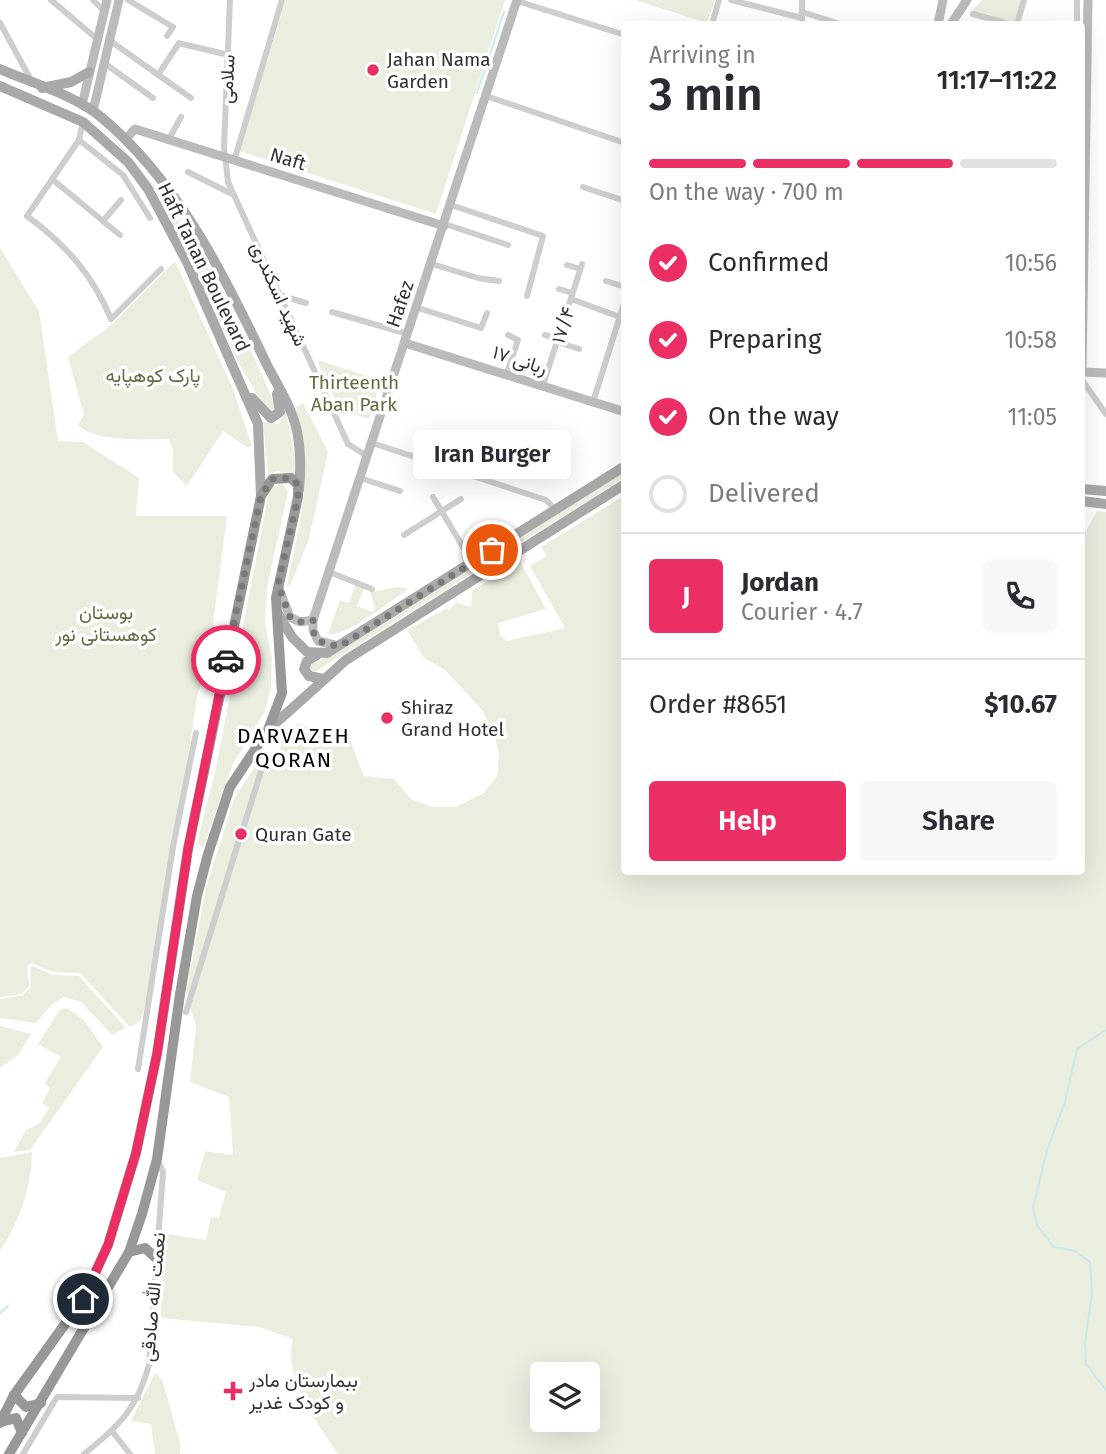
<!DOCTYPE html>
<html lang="en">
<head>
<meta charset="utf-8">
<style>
  body { margin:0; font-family:"Fira Sans",Vazirmatn,sans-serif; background:#f7f7f7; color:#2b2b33; height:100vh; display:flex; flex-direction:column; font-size:26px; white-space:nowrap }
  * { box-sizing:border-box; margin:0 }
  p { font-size:23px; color:#7c7c81 }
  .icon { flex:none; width:38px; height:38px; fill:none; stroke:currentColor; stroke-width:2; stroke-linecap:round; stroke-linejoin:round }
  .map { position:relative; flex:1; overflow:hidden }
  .panel { position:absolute; left:621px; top:21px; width:464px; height:854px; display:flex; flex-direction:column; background:#fff; border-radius:7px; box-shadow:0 7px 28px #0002 }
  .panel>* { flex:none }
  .buttons { position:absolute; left:530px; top:1362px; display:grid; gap:14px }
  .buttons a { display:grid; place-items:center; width:70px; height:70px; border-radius:7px; background:#fff; box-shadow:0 7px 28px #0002; font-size:35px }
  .pin { position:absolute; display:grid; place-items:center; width:60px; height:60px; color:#fff; margin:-30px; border:4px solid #fff; border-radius:50%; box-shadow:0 2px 7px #0007 }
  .courier { position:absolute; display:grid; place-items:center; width:70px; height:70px; margin:-35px; border:5px solid #eb2f65; border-radius:50%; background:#fff; color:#222; box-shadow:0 2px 9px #0007 }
  .bubble { position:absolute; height:49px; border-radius:7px; background:#fff; box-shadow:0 7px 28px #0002; font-size:23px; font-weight:600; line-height:49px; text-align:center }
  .overview em { font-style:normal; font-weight:600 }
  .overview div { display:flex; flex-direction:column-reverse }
  .overview { display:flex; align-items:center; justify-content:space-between; height:119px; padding:0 28px }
  h1 { font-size:46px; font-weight:600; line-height:52px }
  .bar { display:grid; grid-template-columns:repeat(4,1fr); gap:10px 7px; align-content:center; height:84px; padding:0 28px }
  .bar i { height:9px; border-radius:5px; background:#e1e1e2 }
  .bar .on { background:#eb2f65 }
  .bar p { grid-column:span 4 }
  .line { display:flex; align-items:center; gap:18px; padding:0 28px; border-top:2px solid #e1e1e2 }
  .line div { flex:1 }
  .round { display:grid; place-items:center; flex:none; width:74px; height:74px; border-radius:7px; background:#f7f7f7 }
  ol { padding:0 28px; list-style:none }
  li { display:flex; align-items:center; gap:21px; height:77px }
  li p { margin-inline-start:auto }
  li .icon { padding:7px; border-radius:50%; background:#eb2f65; color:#fff; stroke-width:4 }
  li:last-child { color:#7c7c81 }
  li i { width:38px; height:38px; border:4px solid #e1e1e2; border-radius:50% }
  .primary-button { display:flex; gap:14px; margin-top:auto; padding:14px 28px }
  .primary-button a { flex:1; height:80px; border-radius:7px; background:#eb2f65; color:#fff; font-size:28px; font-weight:600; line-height:80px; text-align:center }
  .primary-button a+a { background:#f7f7f7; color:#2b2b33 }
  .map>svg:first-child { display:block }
  .green { fill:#eaeedf; fill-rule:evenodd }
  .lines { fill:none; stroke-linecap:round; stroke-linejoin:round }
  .stream { stroke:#cbe8ee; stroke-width:2 }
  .street { stroke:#cecece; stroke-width:6 }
  .secondary { stroke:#bbb; stroke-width:9 }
  .primary { stroke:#a9a9a9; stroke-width:10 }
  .highway { stroke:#989898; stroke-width:10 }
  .done { stroke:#797979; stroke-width:7; stroke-dasharray:0 12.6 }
  .route { stroke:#eb2f65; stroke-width:9 }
  .poi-dot { fill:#eb2f65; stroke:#fff; stroke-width:2.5 }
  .labels { text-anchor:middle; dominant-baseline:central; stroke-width:7; stroke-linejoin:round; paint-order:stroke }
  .poi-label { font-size:19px; fill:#313131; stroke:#fff; text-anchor:start }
  .street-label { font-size:19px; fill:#313131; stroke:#fff }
  .park-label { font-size:19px; fill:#5e6e3c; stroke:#fff }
  .neighbourhood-label { font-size:21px; letter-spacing:2px; fill:#000; stroke:#fff }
</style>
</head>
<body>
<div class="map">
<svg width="1106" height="1454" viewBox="0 0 1106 1454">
  <rect width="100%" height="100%" fill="#fff"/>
  <g class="green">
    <polygon points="286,0 505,0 436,214 239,151"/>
    <polygon points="635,0 715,0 707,23"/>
    <polygon points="982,0 1022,0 1014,23 971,11"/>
    <path d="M100 123C178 203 231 300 274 403L276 409 273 413H268L238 362 158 193Z"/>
    <polygon points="0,248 39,311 58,441 83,442 139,478 136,516 227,516 210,646 197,697 167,903 144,1011 140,1021 130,1027 80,973 53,972 32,963 27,966 29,986 22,994 0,997"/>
    <path d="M175 261 233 389 252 446 248 448 223 431 187 486 173 472V450L169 439C145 439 96 443 78 425L84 415 68 357 111 325Z"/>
    <polygon points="317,360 381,380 369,419 339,410"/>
    <path d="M303 403 328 452 309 539 290 586 287 585C299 525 316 467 296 407Z"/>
    <polygon points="286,412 296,464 295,476 278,471 268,474 263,422 278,424"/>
    <polygon points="625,472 625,477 315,672 308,669 309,665 335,654"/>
    <path d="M283 484 288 492 267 588 265 623 272 658 271 688 264 713 233 764 203 847 197 844 216 768 267 502C269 491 271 486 283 484Z"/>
    <path d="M625 495V872H1082V538L1097 511 1106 512V1454H338C317 1422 283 1379 293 1339L259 1327 161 1318 162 1233 206 1240 211 1217 219 1218 226 1192 197 1180 205 1151 233 1155 229 1097 190 1082 196 1027 186 993 206 888 234 799 254 768 271 771 282 744 298 723 316 730 336 728 350 740 364 776 394 779 411 799 432 807H456L484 793 497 776 499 757 495 735 482 710 445 670 424 658 407 630 447 608 449 611 456 602 471 607 472 591 520 561 546 609 498 623 500 635 507 641 565 628 530 566 547 556 541 547ZM542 1374H588V1419H542Z"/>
    <path d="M355 585 364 589 357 606 373 612 375 607 370 592 399 587 408 589C393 600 344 638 328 634L340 600 349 603Z"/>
    <polygon points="33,966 53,975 79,976 126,1028 112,1035 81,1002 64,997 51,1005 36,1023 0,1018 0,999 23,995 31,987 30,968"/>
    <polygon points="67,1008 84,1020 103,1047 30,1150 14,1152 26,1130 40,1123 49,1108 42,1103 50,1088 45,1083 61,1057 38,1044 60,1010"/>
    <polygon points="0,1026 31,1034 18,1055 0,1068"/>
    <path d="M32 1152C31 1190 20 1220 0 1251V1158Z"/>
    <polygon points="155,1373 162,1379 180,1443 180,1454 155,1454 151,1424 131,1421"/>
  </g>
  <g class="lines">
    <g class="stream">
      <polyline points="477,93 504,12"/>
      <polyline points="1106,1030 1077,1049 1065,1102 1047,1150 1033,1208 1037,1225 1054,1247 1075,1251 1090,1262 1092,1294 1085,1343 1086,1364 1106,1390"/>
      <polyline points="0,1313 8,1306"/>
    </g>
    <g class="street">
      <polyline points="51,0 97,39"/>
      <polyline points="93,0 104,11"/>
      <polyline points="128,0 173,27 167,36"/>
      <polyline points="230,0 224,147 228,182 348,444 367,456"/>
      <polyline points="731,0 802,18"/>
      <polyline points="517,1 625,35"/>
      <polyline points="802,12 840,24"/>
      <polyline points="973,14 1009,24"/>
      <polyline points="0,23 32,82"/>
      <polyline points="712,24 719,0"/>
      <polyline points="802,24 802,0"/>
      <polyline points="1017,24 1024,0"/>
      <polyline points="1077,24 1077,0"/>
      <polyline points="109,40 191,98"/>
      <polyline points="182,44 229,55"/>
      <polyline points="104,63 153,98"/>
      <polyline points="158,75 179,43"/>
      <polyline points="486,96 625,143"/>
      <path d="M83 122 79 140 27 216C65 244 93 275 111 319L161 269"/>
      <polyline points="79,140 123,175 150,218"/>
      <polyline points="168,141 181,117"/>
      <polyline points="234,161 282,0"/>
      <polyline points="188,172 234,195"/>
      <polyline points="52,179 120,235"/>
      <polyline points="583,187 625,201"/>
      <polyline points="451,205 543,236 527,296"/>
      <polyline points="103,221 121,200"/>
      <polyline points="445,224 508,245"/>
      <polyline points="432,264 478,278 499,281"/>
      <polyline points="567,265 580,269"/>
      <polyline points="606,281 625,287"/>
      <polyline points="559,289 572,293"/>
      <polyline points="279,295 306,303"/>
      <polyline points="571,299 620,317"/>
      <polyline points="418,308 481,328 487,313"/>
      <polyline points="332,312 408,334"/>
      <polyline points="545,335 559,339"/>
      <polyline points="558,342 579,349"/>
      <polyline points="507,373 518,340 508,335"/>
      <polyline points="1082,380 1106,414"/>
      <polyline points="543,385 582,264"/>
      <polyline points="593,402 625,300"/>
      <polyline points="372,443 546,500 556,510"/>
      <polyline points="360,478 400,491"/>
      <polyline points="433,497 472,562"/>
      <polyline points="404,535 461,499"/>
      <polyline points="329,572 372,589"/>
      <polyline points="242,832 261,771"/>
      <polyline points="186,1012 240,837"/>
      <polyline points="138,1069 173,847 196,733"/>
      <polyline points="112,1431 130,1454"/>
      <polyline points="23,1454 57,1397 138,1398"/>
      <path d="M84 1454C119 1426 137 1409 149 1365L163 1172 158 1161"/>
    </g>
    <g class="secondary">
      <polyline points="938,24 943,0"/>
      <polyline points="951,24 967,0"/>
      <polyline points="82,105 107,0"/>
      <polyline points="93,111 119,0"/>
      <polyline points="126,139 135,129 444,226"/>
      <polyline points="405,343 625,412"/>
      <polyline points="1082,367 1088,0"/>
      <polyline points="1082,372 1106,373"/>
      <polyline points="278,586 290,617 300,622 313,620"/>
      <polyline points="339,646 318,641 313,630 313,620 517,0"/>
    </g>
    <g class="primary">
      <path d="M0 69C32 83 74 95 101 117 177 180 225 276 266 363 277 385 292 407 297 431 301 451 301 470 299 490"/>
      <polyline points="0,86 83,122 128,162 148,189 187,262 258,424 261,496"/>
      <polyline points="42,88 71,82 89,72"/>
      <polyline points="252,398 271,418 280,412 277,394"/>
      <polyline points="1082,489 1106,491"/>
      <polyline points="1082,501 1106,504"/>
      <polyline points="277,612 292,637 307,652 327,653 625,466"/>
      <polyline points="317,655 307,661 304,669 309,676 323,679"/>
      <polyline points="268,730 346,660 625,484"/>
    </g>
    <g class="highway">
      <polyline points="129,1252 145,1248 156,1258"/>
      <polyline points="14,1395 26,1407 41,1403"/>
      <polyline points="1,1422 16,1418 22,1433"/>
      <polyline points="0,1423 14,1395 83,1299 108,1245 136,1153 157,1054 188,849 261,496 272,479 291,478 298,485 298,497 276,598 282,693 268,730 230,787 208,854 197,896 180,994 157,1159 142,1214 129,1252 9,1454"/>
    </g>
  </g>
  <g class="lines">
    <polyline class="done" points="226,660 261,496 272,479 291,478 298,485 298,497 278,584 290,617 300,622 313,620 314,635 324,644 340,646 492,550"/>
    <polyline class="route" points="83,1299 108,1245 136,1153 157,1054 188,849 226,660"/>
  </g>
  <g class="poi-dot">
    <circle cx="373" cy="70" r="7"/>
    <circle cx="387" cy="718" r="7"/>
    <circle cx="241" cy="834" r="7"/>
    <path d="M229.5 1380.5h7v7h7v7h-7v7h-7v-7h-7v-7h7z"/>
  </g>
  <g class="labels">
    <g class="poi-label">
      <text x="387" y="59">Jahan Nama<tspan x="387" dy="22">Garden</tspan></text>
      <text x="401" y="707">Shiraz<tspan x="401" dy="22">Grand Hotel</tspan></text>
      <text x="255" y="834">Quran Gate</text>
      <text x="249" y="1380">ببمارستان مادر<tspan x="249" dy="22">و کودک غدیر</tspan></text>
    </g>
    <g class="street-label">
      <text transform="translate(227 79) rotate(-87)">سلامی</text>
      <text transform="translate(288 159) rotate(17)">Naft</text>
      <text transform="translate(204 267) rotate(64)">Haft Tanan Boulevard</text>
      <text transform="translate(279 294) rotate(66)">شهید اسکندری</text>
      <text transform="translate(400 304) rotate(-71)">Hafez</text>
      <text transform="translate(563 325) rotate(-73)">۱۷/۴</text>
      <text transform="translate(520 360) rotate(18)">ربانی ۱۷</text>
      <text transform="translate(153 1297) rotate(-85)">نعمت الله صادقی</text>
    </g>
    <g class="park-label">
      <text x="153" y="375">پارک کوهپایه</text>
      <text x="354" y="382">Thirteenth<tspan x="354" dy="22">Aban Park</tspan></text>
      <text x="106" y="612">بوستان<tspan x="106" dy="22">کوهستانی نور</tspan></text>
    </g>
    <g class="neighbourhood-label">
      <text x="294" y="736">DARVAZEH<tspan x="294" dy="24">QORAN</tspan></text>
    </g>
  </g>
</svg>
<div class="buttons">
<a><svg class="icon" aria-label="layers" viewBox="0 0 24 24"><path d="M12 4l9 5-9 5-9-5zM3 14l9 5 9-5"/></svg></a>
</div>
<div class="pin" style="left:492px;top:550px;background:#ea580c"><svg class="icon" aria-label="bag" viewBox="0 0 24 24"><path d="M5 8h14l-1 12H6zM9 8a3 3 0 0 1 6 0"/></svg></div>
<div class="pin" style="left:83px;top:1299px;background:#1f2937"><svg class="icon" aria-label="home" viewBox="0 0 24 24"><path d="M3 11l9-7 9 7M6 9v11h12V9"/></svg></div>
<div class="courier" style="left:226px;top:660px"><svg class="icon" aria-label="car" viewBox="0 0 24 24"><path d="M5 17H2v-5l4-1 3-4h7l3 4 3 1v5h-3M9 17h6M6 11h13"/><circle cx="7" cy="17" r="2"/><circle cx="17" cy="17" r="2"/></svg></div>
<div class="bubble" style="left:413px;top:430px;width:158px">Iran Burger</div>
<section class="panel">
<div class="overview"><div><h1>3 min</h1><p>Arriving in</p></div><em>11:17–11:22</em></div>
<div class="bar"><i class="on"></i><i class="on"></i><i class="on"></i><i></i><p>On the way · 700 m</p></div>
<ol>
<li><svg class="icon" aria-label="check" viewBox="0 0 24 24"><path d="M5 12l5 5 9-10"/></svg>Confirmed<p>10:56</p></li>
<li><svg class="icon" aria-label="check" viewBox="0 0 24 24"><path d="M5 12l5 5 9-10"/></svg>Preparing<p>10:58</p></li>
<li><svg class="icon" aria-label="check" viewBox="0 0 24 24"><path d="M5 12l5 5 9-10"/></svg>On the way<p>11:05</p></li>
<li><i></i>Delivered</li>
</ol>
<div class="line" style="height:126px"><b class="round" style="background:#eb2f65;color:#fff">J</b><div><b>Jordan</b><p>Courier · 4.7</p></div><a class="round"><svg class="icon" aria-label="phone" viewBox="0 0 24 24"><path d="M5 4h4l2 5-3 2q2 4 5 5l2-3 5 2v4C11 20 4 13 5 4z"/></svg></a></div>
<div class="line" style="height:91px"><div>Order #8651</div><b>$10.67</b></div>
<div class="primary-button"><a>Help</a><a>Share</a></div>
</section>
</div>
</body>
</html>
